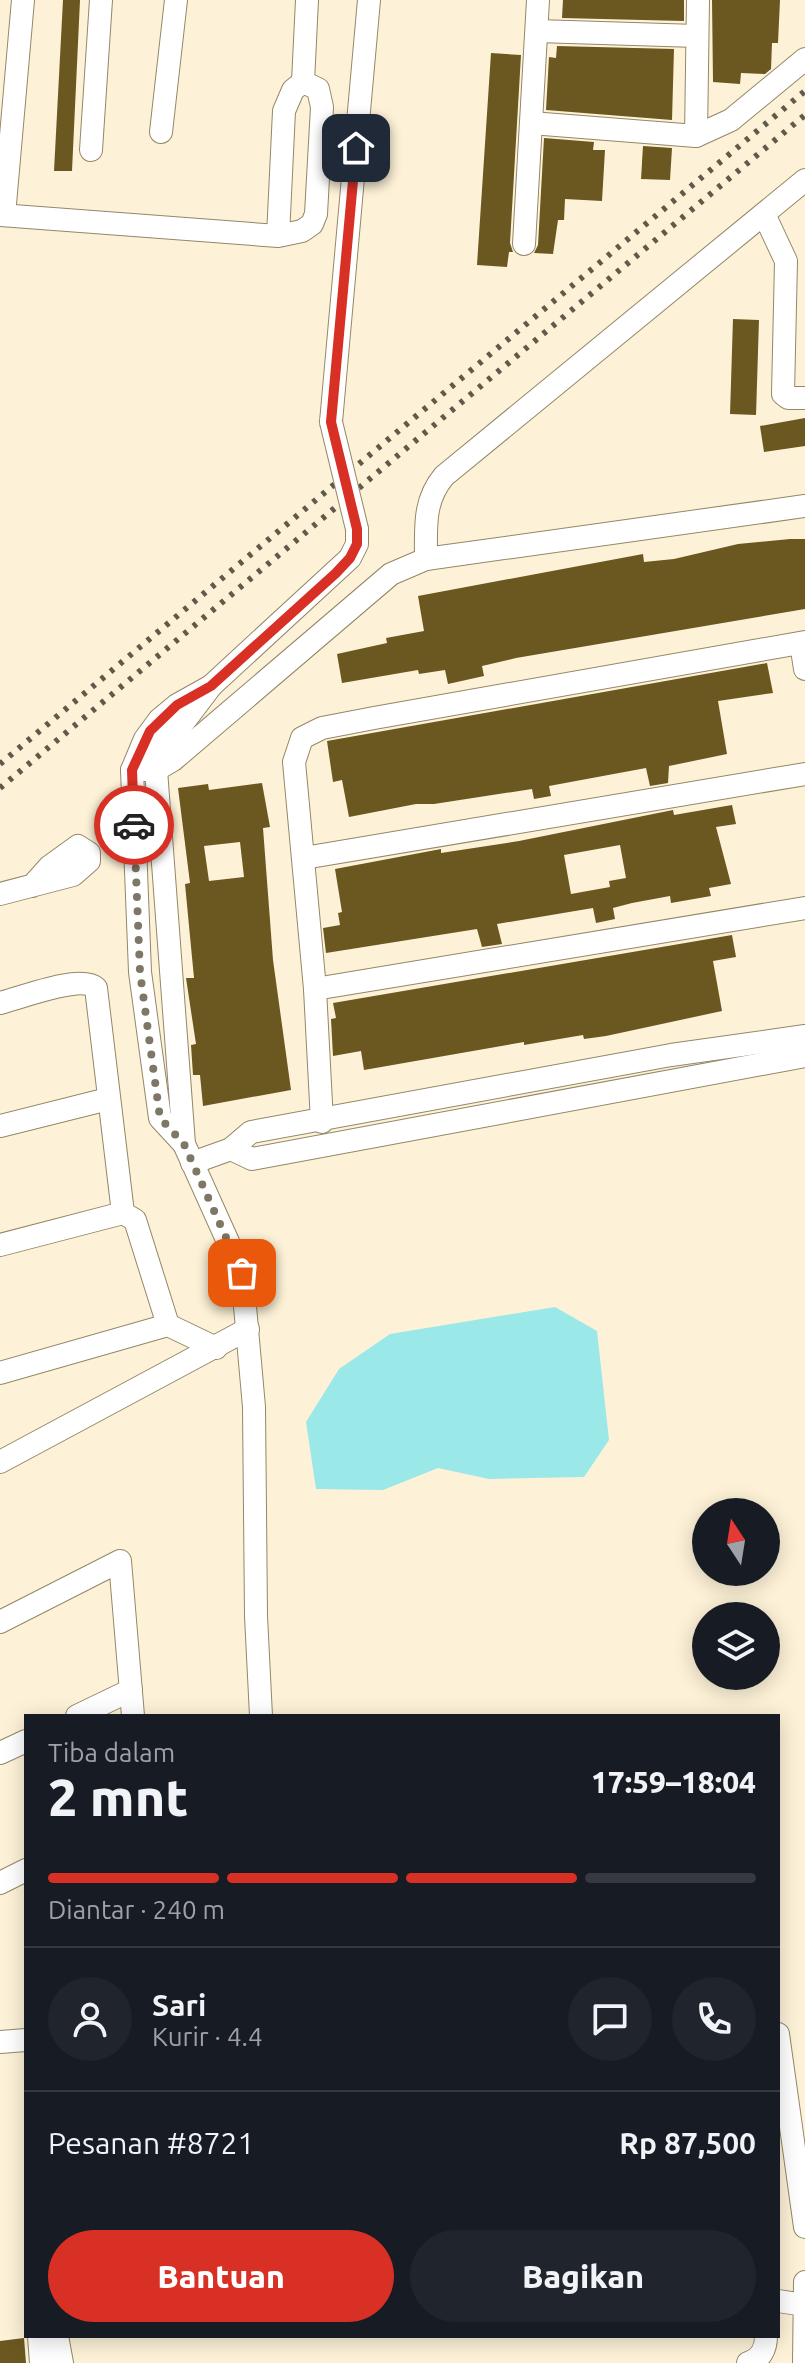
<!DOCTYPE html>
<html lang="id">
<head>
<meta charset="utf-8">
<style>
  body { margin:0; font-family:Ubuntu,sans-serif; background:#20242c; color:#f1f3f6; height:100vh; display:flex; flex-direction:column; font-size:30px; white-space:nowrap }
  * { box-sizing:border-box; margin:0 }
  p { font-size:26px; color:#9ea1a6 }
  .icon { flex:none; width:44px; height:44px; fill:none; stroke:currentColor; stroke-width:2; stroke-linecap:round; stroke-linejoin:round }
  .map { position:relative; flex:1; overflow:hidden }
  .side { position:absolute; left:24px; top:1714px; width:756px; height:624px; display:flex; flex-direction:column; background:#171b24; border-radius:0px; box-shadow:0 4px 20px #0003 }
  .side>* { flex:none }
  .needle { width:52px; rotate:348deg }
  .tools { position:absolute; left:692px; top:1498px; display:grid; gap:16px }
  .tools a { display:grid; place-items:center; width:88px; height:88px; border-radius:50%; background:#171b24; box-shadow:0 4px 20px #0003; font-size:40px }
  .pin { position:absolute; display:grid; place-items:center; width:68px; height:68px; color:#fff; margin:-34px; border-radius:16px; box-shadow:0 4px 12px #0006 }
  .courier { position:absolute; display:grid; place-items:center; width:80px; height:80px; margin:-40px; border:6px solid #d93025; border-radius:50%; background:#fff; color:#222; box-shadow:0 2px 10px #0007 }
  .summary em { font-style:normal; font-weight:800 }
  .summary div { display:flex; flex-direction:column-reverse }
  .summary { display:flex; align-items:center; justify-content:space-between; height:136px; padding:0 24px }
  h1 { font-size:52px; font-weight:800; line-height:60px }
  .bar { display:grid; grid-template-columns:repeat(4,1fr); gap:12px 8px; align-content:center; height:96px; padding:0 24px }
  .bar i { height:10px; border-radius:6px; background:#363941 }
  .bar .selected { background:#d93025 }
  .bar p { grid-column:span 4 }
  .line { display:flex; align-items:center; gap:20px; padding:0 24px; border-top:2px solid #363941 }
  .line div { flex:1 }
  .round { display:grid; place-items:center; flex:none; width:84px; height:84px; border-radius:42px; background:#20242c }
  .button { display:flex; gap:16px; margin-top:auto; padding:16px 24px }
  .button a { flex:1; height:92px; border-radius:48px; background:#d93025; color:#fff; font-size:32px; font-weight:800; line-height:92px; text-align:center }
  .button a+a { background:#20242c; color:#f1f3f6 }
  .map>svg:first-child { display:block }
  .water { fill:#9ae8e8 }
  .building { fill:#6b5720; fill-rule:evenodd }
  .lines { fill:none; stroke-linecap:round; stroke-linejoin:round }
  .minor-casing { stroke:#938767; stroke-width:24 }
  .minor { stroke:#fff; stroke-width:22 }
  .rail { stroke:#615a4b; stroke-width:6; stroke-dasharray:4 8; stroke-linecap:butt }
  .minor-bridge-casing { stroke:#938767; stroke-width:24; stroke-linecap:butt }
  .minor-bridge { stroke:#fff; stroke-width:22 }
  .done { stroke:#7e7765; stroke-width:8; stroke-dasharray:0 14.4 }
  .route { stroke:#d93025; stroke-width:10 }
</style>
</head>
<body>
<div class="map">
<svg width="805" height="2363" viewBox="0 0 805 2363">
  <rect width="100%" height="100%" fill="#fdf2d7"/>
  <polygon class="water" points="555,1307 597,1331 609,1440 584,1477 489,1479 438,1468 383,1490 316,1489 306,1422 339,1369 390,1334"/>
  <g class="building">
    <polygon points="63,0 80,0 72,171 54,171"/>
    <polygon points="563,0 684,0 684,21 562,18"/>
    <polygon points="712,0 780,0 778,43 772,43 771,69 765,74 741,73 740,84 713,82"/>
    <polygon points="557,46 674,49 672,120 546,110 549,57 556,58"/>
    <polygon points="491,53 521,55 510,243 513,252 509,252 507,267 477,265"/>
    <polygon points="544,138 594,142 593,150 605,150 602,201 565,199 564,220 558,220 553,254 534,253 538,245"/>
    <polygon points="643,146 672,148 670,180 641,179"/>
    <polygon points="733,319 759,320 756,415 730,414"/>
    <polygon points="805,418 805,446 764,452 760,426"/>
    <polygon points="790,539 805,539 805,609 516,658 482,666 484,676 448,684 445,670 419,674 418,670 342,683 337,654 387,643 386,638 424,631 418,596 643,554 644,562 674,559 738,544"/>
    <polygon points="767,663 773,693 718,701 727,754 669,766 668,783 650,786 646,768 549,786 551,796 534,799 532,789 434,804 416,804 349,817 342,780 333,782 327,741"/>
    <path d="M262 783 270 827 263 828 273 960 291 1090 203 1106 200 1075H193L191 1045 196 1044 186 978H194L185 884 190 883 178 788 208 784 209 790ZM240 842 244 877 209 881 204 846Z"/>
    <path d="M732 805 736 824 716 827 731 884 709 888 711 896 671 903 670 896 632 903 613 908 615 919 596 923 593 908 497 924 502 944 482 947 477 929 326 953 323 928 340 925 338 913 342 912 335 869 441 849V853L519 841 673 810 674 815ZM620 845 626 878 609 881 610 887 571 894 564 855Z"/>
    <polygon points="732,935 736,957 713,961 722,1011 606,1036 584,1039 583,1035 524,1045 524,1042 364,1070 361,1051 333,1056 331,1019 336,1018 333,1003"/>
    <polygon points="24,2338 26,2363 0,2363 0,2341"/>
  </g>
  <g class="lines">
    <g class="minor-casing">
      <g id="minor">
        <polyline points="537,31 697,36"/>
        <polyline points="303,82 307,0"/>
        <polyline points="531,123 696,136 731,120 805,59"/>
        <polyline points="161,132 176,0"/>
        <polyline points="696,136 698,0"/>
        <polyline points="91,150 101,0"/>
        <polyline points="764,214 786,261 783,394 788,398 805,398"/>
        <polyline points="0,215 278,236 302,231 312,224 316,214 322,107 318,89 303,82 293,90 284,111 278,236"/>
        <polyline points="4,215 23,0"/>
        <polyline points="524,244 538,0"/>
        <polyline points="331,422 369,0"/>
        <path d="M426 559C426 528 423 501 444 476L805 180"/>
        <polyline points="801,643 805,669"/>
        <polyline points="211,686 177,705 159,720 145,739 132,770 140,972 160,1118 184,1144 242,1273 254,1407 256,1616 261,1716"/>
        <polyline points="132,770 156,770 173,760 391,574 426,559 805,506"/>
        <polyline points="304,858 805,774"/>
        <polyline points="0,894 73,875 89,861 89,853 78,846 49,867 32,886"/>
        <polyline points="315,989 805,908"/>
        <path d="M0 1003C20 998 81 974 96 988L123 1213 0 1245"/>
        <polyline points="322,1122 315,989 294,762 302,738 322,728 374,718 805,642"/>
        <polyline points="0,1126 108,1099"/>
        <polyline points="184,1144 156,770 161,752 211,686 350,558 357,544 357,529"/>
        <polyline points="231,1149 252,1159 805,1056"/>
        <polyline points="192,1163 231,1149 251,1132 671,1055 805,1036"/>
        <polyline points="123,1213 135,1220 168,1325"/>
        <polyline points="0,1373 168,1325 216,1348"/>
        <polyline points="0,1462 248,1329"/>
        <polyline points="0,1622 120,1561 133,1716"/>
        <polyline points="77,1716 131,1690"/>
        <polyline points="0,1753 26,1741"/>
        <polyline points="0,1883 26,1870"/>
        <polyline points="778,2034 805,2227"/>
        <polyline points="0,2042 26,2040"/>
        <polyline points="778,2301 805,2305"/>
        <polyline points="39,2336 41,2363"/>
        <polyline points="57,2336 62,2363"/>
        <path d="M748 2363C761 2359 766 2349 766 2336"/>
        <polyline points="804,2363 805,2282"/>
      </g>
    </g>
    <use href="#minor" class="minor"/>
    <g class="rail">
      <polyline points="0,764 805,91"/>
      <polyline points="0,788 805,115"/>
    </g>
    <g class="minor-bridge-casing">
      <polyline id="minor-bridge" points="331,422 357,529"/>
    </g>
    <use href="#minor-bridge" class="minor-bridge"/>
  </g>
  <g class="lines">
    <polyline class="done" points="134,825 140,972 160,1118 184,1144 242,1273"/>
    <polyline class="route" points="134,825 132,770 150,731 177,705 211,686 336,573 350,558 357,544 357,529 331,422 356,148"/>
  </g>
</svg>
<div class="tools">
<a><svg class="needle" viewBox="-14 -14 28 28"><path d="M0-13l5 13h-10z" fill="#e53935"/><path d="M0 13l5-13h-10z" fill="#9ea1a6"/></svg></a>
<a><svg class="icon" aria-label="layers" viewBox="0 0 24 24"><path d="M12 4l9 5-9 5-9-5zM3 14l9 5 9-5"/></svg></a>
</div>
<div class="pin" style="left:242px;top:1273px;background:#ea580c"><svg class="icon" aria-label="bag" viewBox="0 0 24 24"><path d="M5 8h14l-1 12H6zM9 8a3 3 0 0 1 6 0"/></svg></div>
<div class="pin" style="left:356px;top:148px;background:#1f2937"><svg class="icon" aria-label="home" viewBox="0 0 24 24"><path d="M3 11l9-7 9 7M6 9v11h12V9"/></svg></div>
<div class="courier" style="left:134px;top:825px"><svg class="icon" aria-label="car" viewBox="0 0 24 24"><path d="M5 17H2v-5l4-1 3-4h7l3 4 3 1v5h-3M9 17h6M6 11h13"/><circle cx="7" cy="17" r="2"/><circle cx="17" cy="17" r="2"/></svg></div>
<section class="side">
<div class="summary"><div><h1>2 mnt</h1><p>Tiba dalam</p></div><em>17:59–18:04</em></div>
<div class="bar"><i class="selected"></i><i class="selected"></i><i class="selected"></i><i></i><p>Diantar · 240 m</p></div>
<div class="line" style="height:144px"><a class="round"><svg class="icon" aria-label="person" viewBox="0 0 24 24"><circle cx="12" cy="8" r="4"/><path d="M4 21q1-7 8-7t8 7"/></svg></a><div><b>Sari</b><p>Kurir · 4.4</p></div><a class="round"><svg class="icon" aria-label="chat" viewBox="0 0 24 24"><path d="M4 5h16v11H9l-5 4z"/></svg></a><a class="round"><svg class="icon" aria-label="phone" viewBox="0 0 24 24"><path d="M5 4h4l2 5-3 2q2 4 5 5l2-3 5 2v4C11 20 4 13 5 4z"/></svg></a></div>
<div class="line" style="height:104px"><div>Pesanan #8721</div><b>Rp 87,500</b></div>
<div class="button"><a>Bantuan</a><a>Bagikan</a></div>
</section>
</div>
</body>
</html>
